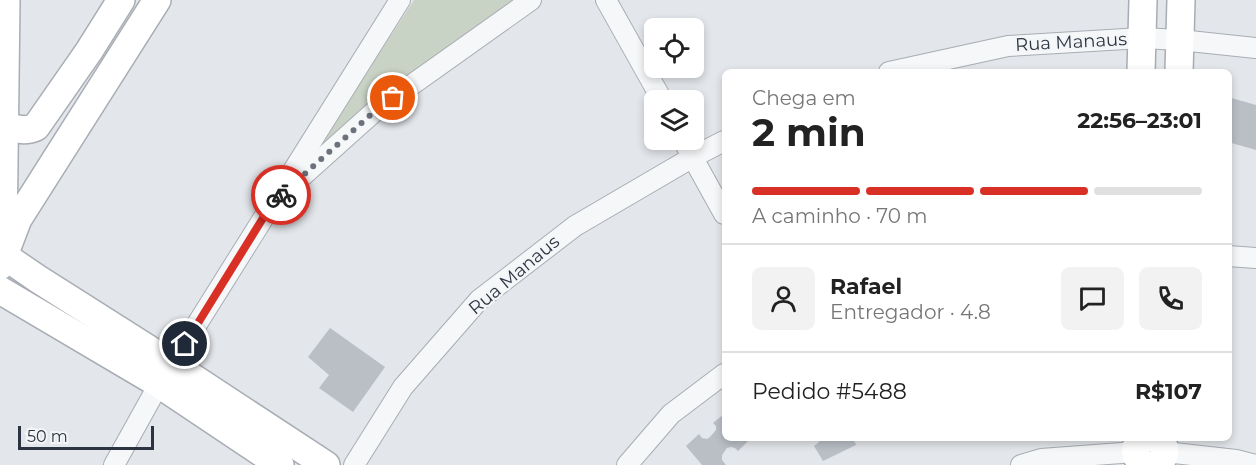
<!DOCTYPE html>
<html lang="pt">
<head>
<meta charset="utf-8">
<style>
  body { margin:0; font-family:Montserrat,sans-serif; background:#f2f2f2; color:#222; height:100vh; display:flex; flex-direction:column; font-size:22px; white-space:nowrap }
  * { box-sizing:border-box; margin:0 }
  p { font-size:20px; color:#767676 }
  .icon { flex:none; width:33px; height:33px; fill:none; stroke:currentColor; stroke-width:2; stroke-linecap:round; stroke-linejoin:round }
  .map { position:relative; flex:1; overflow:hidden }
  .side { position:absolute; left:722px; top:69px; width:510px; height:372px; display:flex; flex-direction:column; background:#fff; border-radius:9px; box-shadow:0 3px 9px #0003 }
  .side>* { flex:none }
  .tools { position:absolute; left:644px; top:18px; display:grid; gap:12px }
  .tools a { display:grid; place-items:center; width:60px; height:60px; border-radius:9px; background:#fff; box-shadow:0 3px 9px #0003; font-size:30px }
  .scale { position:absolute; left:18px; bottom:15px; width:136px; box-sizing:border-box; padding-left:6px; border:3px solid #2c3441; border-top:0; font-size:16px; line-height:21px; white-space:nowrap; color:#2c3441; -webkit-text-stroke:4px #f3f5f7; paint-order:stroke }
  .pin { position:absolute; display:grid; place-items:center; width:51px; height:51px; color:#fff; margin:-26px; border:3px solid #fff; border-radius:50%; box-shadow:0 2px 6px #0007 }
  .courier { position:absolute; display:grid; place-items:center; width:60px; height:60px; margin:-30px; border:4px solid #d93025; border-radius:50%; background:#fff; color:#222; box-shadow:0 2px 8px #0007 }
  .headline em { font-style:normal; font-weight:700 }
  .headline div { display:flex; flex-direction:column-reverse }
  .headline { display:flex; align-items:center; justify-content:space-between; height:102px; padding:0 30px }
  h1 { font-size:39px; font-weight:700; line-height:45px }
  .bar { display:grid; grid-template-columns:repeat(4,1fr); gap:9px 6px; align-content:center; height:72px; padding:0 30px }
  .bar i { height:8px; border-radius:4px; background:#e0e0e0 }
  .bar .active { background:#d93025 }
  .bar p { grid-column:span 4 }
  .line { display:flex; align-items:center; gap:15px; padding:0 30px; border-top:2px solid #e0e0e0 }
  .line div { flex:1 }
  .round { display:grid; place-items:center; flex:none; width:63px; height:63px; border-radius:9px; background:#f2f2f2 }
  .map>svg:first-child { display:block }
  .green { fill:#c9d3c5 }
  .building { fill:#babfc6 }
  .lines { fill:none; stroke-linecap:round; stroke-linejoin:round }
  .street-casing { stroke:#a8adb4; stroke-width:22 }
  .secondary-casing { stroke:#a8adb4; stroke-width:30 }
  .street { stroke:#f5f7f9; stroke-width:20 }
  .secondary { stroke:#fff; stroke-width:27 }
  .done { stroke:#6c727c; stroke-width:6; stroke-dasharray:0 10.8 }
  .route { stroke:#d93025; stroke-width:8 }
  .labels { text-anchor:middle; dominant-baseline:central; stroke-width:4.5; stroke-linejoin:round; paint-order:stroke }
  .street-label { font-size:18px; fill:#2c3441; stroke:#f3f5f7 }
</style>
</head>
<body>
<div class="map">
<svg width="1256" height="465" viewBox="0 0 1256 465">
  <rect width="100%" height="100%" fill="#e3e6ea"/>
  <polygon class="green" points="414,0 521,0 304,169"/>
  <g class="building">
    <polygon points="1228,97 1256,105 1256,150 1228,142"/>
    <polygon points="330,328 385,367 353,412 319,388 329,375 308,357"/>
    <polygon points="724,414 724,438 751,438 738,451 735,448 731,447 727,448 722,455 722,460 726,465 702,465 686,446 699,434 702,438 707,439 710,437 716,430 716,426 713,423"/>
    <polygon points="821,438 853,438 856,445 823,461 814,446 818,443"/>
  </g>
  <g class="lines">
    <g class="street-casing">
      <g id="street">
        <polyline points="606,0 662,100"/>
        <polyline points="889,72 1008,46 1142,38 1180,40 1256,48"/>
        <polyline points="683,140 724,214"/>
        <polyline points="289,188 375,111 531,0"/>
        <polyline points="1228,256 1256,258"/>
        <polyline points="172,364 400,0"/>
        <polyline points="1165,452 1236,460 1256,465"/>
        <polyline points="114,465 159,384"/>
        <polyline points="354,465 403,387 479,300 575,226 693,157 724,141"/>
        <polyline points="627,465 671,414 724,374"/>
        <polyline points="1021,465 1041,459 1135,452"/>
      </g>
    </g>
    <g class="secondary-casing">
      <g id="secondary">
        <polyline points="1141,72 1143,0"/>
        <polyline points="1179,72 1181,0"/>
        <path d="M5 126C16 129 25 132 36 127L89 51 121 0"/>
        <polyline points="3,242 6,0"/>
        <polyline points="0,253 38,279 172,364 326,465"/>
        <polyline points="0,266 18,219 157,0"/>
        <polyline points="0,290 159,384 280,465"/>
        <path d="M1154 438C1168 444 1168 456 1156 465"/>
        <path d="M1144 465C1133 456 1132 444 1146 438"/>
      </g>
    </g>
    <use href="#street" class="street"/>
    <use href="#secondary" class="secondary"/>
  </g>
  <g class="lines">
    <polyline class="done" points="281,195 375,111 393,98"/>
    <polyline class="route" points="185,344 273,202 281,195"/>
  </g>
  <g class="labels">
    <g class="street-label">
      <text transform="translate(1071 42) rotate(-3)">Rua Manaus</text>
      <text transform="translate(514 275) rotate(-40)">Rua Manaus</text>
    </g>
  </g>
</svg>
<div class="tools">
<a><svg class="icon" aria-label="locate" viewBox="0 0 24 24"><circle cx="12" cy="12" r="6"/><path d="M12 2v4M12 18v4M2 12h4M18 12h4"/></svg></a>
<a><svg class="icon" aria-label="layers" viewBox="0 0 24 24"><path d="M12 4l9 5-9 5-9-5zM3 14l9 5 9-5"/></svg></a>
</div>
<div class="scale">50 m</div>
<div class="pin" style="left:393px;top:98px;background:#ea580c"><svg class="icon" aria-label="bag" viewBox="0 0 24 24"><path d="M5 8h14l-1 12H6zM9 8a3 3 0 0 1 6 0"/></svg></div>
<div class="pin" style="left:185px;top:344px;background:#1f2937"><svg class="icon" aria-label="home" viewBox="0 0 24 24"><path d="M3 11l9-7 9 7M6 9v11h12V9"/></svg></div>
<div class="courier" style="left:281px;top:195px"><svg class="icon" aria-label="bike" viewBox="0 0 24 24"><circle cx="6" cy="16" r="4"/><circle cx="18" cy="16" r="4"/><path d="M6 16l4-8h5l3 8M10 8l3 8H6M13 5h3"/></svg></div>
<section class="side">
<div class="headline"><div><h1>2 min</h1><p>Chega em</p></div><em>22:56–23:01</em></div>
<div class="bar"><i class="active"></i><i class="active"></i><i class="active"></i><i></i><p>A caminho · 70 m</p></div>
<div class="line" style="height:108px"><a class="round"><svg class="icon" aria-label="person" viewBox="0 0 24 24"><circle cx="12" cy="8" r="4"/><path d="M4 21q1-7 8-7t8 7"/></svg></a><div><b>Rafael</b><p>Entregador · 4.8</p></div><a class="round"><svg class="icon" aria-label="chat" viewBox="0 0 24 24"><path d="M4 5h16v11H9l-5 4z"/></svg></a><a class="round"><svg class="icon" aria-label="phone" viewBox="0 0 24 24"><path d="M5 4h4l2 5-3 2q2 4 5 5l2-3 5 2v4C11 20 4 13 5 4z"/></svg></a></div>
<div class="line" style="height:78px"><div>Pedido #5488</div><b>R$107</b></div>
</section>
</div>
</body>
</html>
